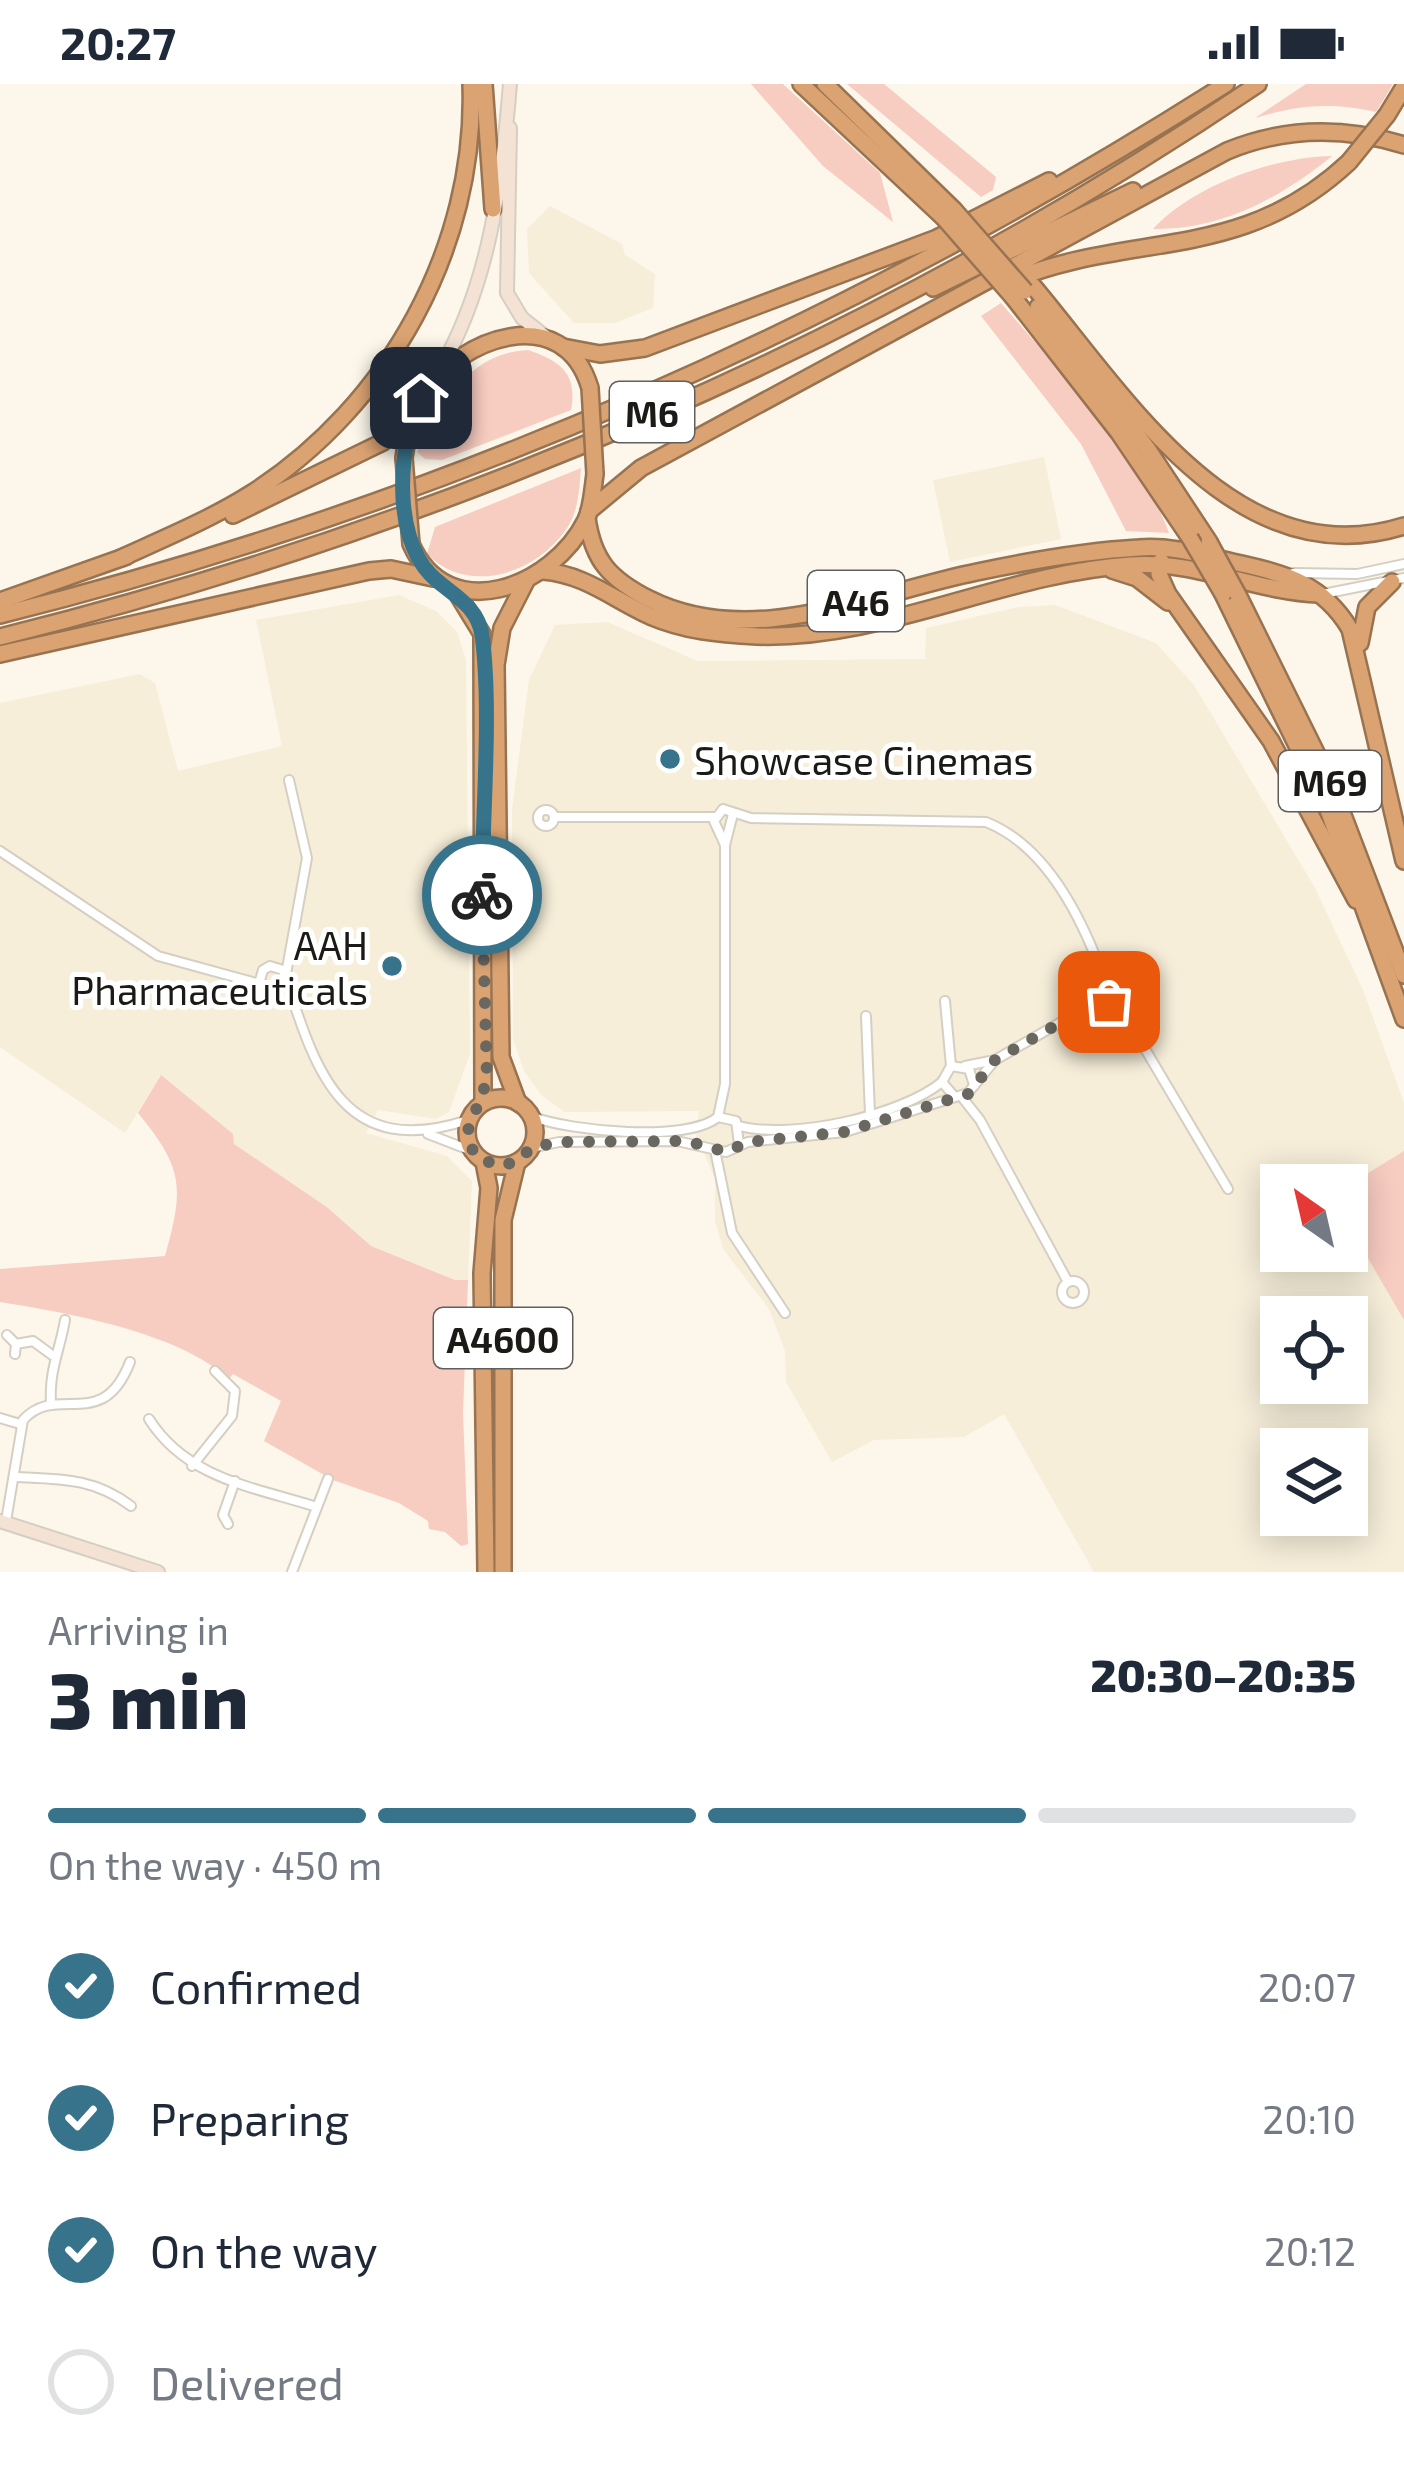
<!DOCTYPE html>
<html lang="en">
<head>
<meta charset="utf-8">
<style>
  body { margin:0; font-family:"Exo 2",sans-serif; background:#f2f2f3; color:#1f2937; height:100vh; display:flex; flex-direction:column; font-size:45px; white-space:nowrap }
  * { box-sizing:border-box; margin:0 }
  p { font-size:39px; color:#747a83 }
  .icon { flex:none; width:66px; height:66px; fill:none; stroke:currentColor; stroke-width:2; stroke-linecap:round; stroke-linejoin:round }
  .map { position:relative; height:1488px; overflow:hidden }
  .details { display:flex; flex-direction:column; background:#fff; flex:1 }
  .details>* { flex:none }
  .needle { width:78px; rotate:326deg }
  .buttons { position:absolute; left:1260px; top:1080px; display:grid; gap:24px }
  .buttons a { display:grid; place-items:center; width:108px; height:108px; border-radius:0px; background:#fff; box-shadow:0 6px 30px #0003; font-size:60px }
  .pin { position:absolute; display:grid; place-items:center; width:102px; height:102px; color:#fff; margin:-51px; border-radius:24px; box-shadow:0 6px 18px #0006 }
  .courier { position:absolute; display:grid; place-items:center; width:120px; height:120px; margin:-60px; border:9px solid #37748b; border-radius:50%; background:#fff; color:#222; box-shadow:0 3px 15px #0007 }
  .summary em { font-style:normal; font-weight:800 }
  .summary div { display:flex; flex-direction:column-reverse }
  .summary { display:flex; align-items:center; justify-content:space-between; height:204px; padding:0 48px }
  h1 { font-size:78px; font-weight:800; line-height:90px }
  .bar { display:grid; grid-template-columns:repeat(4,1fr); gap:18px 12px; align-content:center; height:144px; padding:0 48px }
  .bar i { height:15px; border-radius:9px; background:#e0e1e3 }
  .bar .current { background:#37748b }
  .bar p { grid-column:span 4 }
  ol { padding:0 48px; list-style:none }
  li { display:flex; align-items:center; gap:36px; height:132px }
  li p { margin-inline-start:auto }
  li .icon { padding:12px; border-radius:50%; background:#37748b; color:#fff; stroke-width:4 }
  li:last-child { color:#747a83 }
  li i { width:66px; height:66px; border:6px solid #e0e1e3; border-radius:50% }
  .status { display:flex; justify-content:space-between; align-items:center; height:84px; padding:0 60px; background:#fff; direction:ltr }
  .status svg { height:33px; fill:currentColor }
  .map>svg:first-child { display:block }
  .built { fill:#f6eed9; fill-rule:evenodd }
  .green { fill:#f7ccc1 }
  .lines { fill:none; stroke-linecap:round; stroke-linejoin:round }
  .street-casing { stroke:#d4cfc2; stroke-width:12 }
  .secondary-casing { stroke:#d4cfc2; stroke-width:16 }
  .highway-casing { stroke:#987352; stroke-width:20 }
  .street { stroke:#fff; stroke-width:8 }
  .secondary { stroke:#f4e3d5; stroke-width:12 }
  .highway { stroke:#dba372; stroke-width:15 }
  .highway-bridge-casing { stroke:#987352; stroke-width:20; stroke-linecap:butt }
  .highway-bridge { stroke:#dba372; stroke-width:15 }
  .done { stroke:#6a6760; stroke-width:12; stroke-dasharray:0 21.6 }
  .route { stroke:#37748b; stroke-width:15 }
  .poi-dot { fill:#37748b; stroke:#fff; stroke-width:4.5 }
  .labels { text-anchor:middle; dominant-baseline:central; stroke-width:10; stroke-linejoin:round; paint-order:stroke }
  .shield { fill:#fff; stroke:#605f5c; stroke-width:3 }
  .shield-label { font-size:36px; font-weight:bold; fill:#1c1a16 }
  .poi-label { font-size:39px; fill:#1c1a16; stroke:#fff; text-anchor:start }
</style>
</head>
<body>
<div class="status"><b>20:27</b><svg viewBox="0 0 49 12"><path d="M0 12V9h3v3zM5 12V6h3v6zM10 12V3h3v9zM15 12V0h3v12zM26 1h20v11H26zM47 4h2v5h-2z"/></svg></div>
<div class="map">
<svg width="1404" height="1488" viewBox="0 0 1404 1488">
  <rect width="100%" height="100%" fill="#fcf7ea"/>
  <g class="built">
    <polygon points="550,122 622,160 625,171 655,190 653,224 615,239 574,239 529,189 527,145"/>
    <polygon points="1044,373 1061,455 950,478 933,396"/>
    <polygon points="399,511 436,527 457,548 466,576 470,970 449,1028 436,1035 378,1026 366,1049 447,1072 472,1097 468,1196 455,1196 371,1162 328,1124 233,1060 160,992 125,1049 0,963 0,619 140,590 155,599 178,687 282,662 256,536"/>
    <path d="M1055 521 1156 559 1194 601 1315 804 1363 906 1404 1019V1488H1094L1004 1330 964 1353 874 1356 832 1378 786 1298 785 1267 769 1225 723 1165 715 1137V1095L696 1051 699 1027 565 1028 542 1012 524 987 513 955 512 725 529 596 555 541 607 538 698 577 925 575 926 544 1019 523ZM1281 1101H1347V1167H1281ZM1281 1233H1347V1299H1281ZM1281 1365H1347V1431H1281Z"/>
  </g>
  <g class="green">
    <polygon points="751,0 783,0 880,89 893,138 823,82"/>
    <polygon points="847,0 884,0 996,93 993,106 981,113"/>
    <path d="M1306 0H1393L1376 28C1331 18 1298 21 1255 34Z"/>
    <path d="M1332 72C1280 114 1222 146 1153 145 1192 102 1273 73 1332 72Z"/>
    <path d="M1001 219C1052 278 1144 377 1169 449L1126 447 1081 360 981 232Z"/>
    <path d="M528 266C560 277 578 289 571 326L442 376 425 375 417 368C442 321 467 269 528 266Z"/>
    <path d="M581 384C579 406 579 428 565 447 533 491 467 511 427 470L435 443Z"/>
    <path d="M161 991 233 1050 234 1060 328 1124 371 1162 455 1196H468L463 1329 468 1460 461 1462 445 1448 429 1445 428 1437 399 1419 333 1396 264 1357 281 1317 233 1290 229 1295C178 1248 68 1229 0 1218V1185L165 1172C184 1104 184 1085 138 1029Z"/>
    <polygon points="1404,1067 1404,1236 1347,1138 1347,1102"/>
  </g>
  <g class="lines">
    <g class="street-casing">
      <g id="street">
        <polyline points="1293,489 1357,490 1404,480"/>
        <polyline points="1323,510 1404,494"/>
        <circle cx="546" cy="734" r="8"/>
        <polyline points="555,733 714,733"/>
        <path d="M725 761 714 737 723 725 751 734 986 738C1049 763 1085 840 1106 901"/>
        <polyline points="0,767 158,872 260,900"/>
        <polyline points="286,890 307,774 289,696"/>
        <path d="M284 901 267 906 260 896 263 886 270 882 283 886C315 984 340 1078 468 1036"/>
        <polyline points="945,917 951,982"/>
        <polyline points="1098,918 1119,921 1129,911 1125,898 1101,882"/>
        <polyline points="1119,921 1228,1105"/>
        <polyline points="866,932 870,1030"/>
        <polyline points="965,982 995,976 1096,918 1105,904"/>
        <polyline points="954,1012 942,998 951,982 969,985 974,1001"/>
        <polyline points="961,1012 980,1036 1068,1198"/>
        <path d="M533 1033C571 1047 686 1059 718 1033"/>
        <polyline points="718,1033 725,1000 725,761 733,730"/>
        <polyline points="718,1033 736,1037 739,1060"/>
        <path d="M739 1042C792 1056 900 1032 942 998"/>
        <polyline points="428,1050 472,1067"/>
        <polyline points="531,1064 559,1058 677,1057 726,1068 748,1058 845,1048 968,1009 995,976"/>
        <polyline points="715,1066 732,1149 785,1229"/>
        <circle cx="1073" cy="1208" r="11"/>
        <polyline points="7,1251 16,1260"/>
        <polyline points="15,1270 16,1260 33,1257 52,1271"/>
        <path d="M51 1321C49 1285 59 1270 65 1236"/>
        <polyline points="0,1334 20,1340"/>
        <path d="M149 1335C187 1395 254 1403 317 1423"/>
        <polyline points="192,1382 232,1332 235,1307 215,1287"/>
        <path d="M17 1393C61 1395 94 1394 131 1422"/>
        <path d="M6 1437 23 1336C58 1298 102 1350 130 1278"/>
        <polyline points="228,1440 223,1431 235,1397"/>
        <polyline points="292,1488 328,1395"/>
      </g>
    </g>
    <g class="secondary-casing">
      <g id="secondary">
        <polyline points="510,44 507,209 522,234 546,253"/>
        <path d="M439 287C490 200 502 98 510 0"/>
        <polyline points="0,1437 158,1488"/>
      </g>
    </g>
    <g class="highway-casing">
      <g id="highway">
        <polyline points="484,0 493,125"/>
        <polyline points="801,0 944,134"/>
        <polyline points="825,0 954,126"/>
        <polyline points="1387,31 1404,3"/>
        <path d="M1003 200C1129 145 1238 182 1349 78"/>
        <path d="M1033 202C1124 310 1236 495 1404 442"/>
        <polyline points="933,204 1133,107"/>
        <polyline points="1013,213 1119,349 1190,454"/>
        <polyline points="1038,223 1147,364 1209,458"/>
        <polyline points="563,263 600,270 645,264 937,154 1049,97"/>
        <path d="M404 374C407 353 411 330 422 312 459 253 564 216 590 304"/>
        <path d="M589 427 641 384 1227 67C1285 43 1345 43 1404 61"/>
        <polyline points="233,431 383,358 415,326"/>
        <path d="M587 434C593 477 610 495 649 515 752 567 872 509 977 488 1029 477 1085 467 1139 464 1172 461 1205 472 1237 479 1285 489 1323 500 1350 545L1404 777"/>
        <path d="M411 460C448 544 553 503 586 436 592 423 593 404 595 390"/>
        <path d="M121 474C165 454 211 435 252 409 388 322 477 163 471 0"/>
        <polyline points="1161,477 1159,490 1168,510 1271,657 1356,816"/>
        <polyline points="1112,486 1137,494 1168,518"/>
        <path d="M543 487C584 490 613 515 650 532 685 547 719 550 757 552 884 556 1004 489 1131 481 1195 476 1256 508 1319 510"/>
        <polyline points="455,506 482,550 483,1018"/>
        <polyline points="1223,510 1327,723 1404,935"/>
        <polyline points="1238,511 1330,697 1404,891"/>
        <polyline points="0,517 127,472"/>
        <path d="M0 531C437 422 846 242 1226 0"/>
        <path d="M0 553C442 443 880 256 1258 0"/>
        <polyline points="1360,559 1367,523 1392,498"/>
        <polyline points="0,570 369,487 391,485 433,494"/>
        <circle cx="501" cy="1048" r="34"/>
        <polyline points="518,1019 501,973 496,581 502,544 526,497"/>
        <polyline points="484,1078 489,1104 482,1189 486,1488"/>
        <polyline points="503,1488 503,1136 517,1078"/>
      </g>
    </g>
    <use href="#street" class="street"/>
    <use href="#secondary" class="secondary"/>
    <use href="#highway" class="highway"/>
    <g class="highway-bridge-casing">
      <g id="highway-bridge">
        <polyline points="1349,78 1387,31"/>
        <polyline points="954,126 1025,207"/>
        <polyline points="944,134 1013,213"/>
        <polyline points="590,304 595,390"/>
        <polyline points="404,374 411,460"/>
        <polyline points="1190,454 1223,510"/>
        <polyline points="1209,458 1238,511"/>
      </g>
    </g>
    <use href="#highway-bridge" class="highway-bridge"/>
  </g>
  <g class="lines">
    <polyline class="done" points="482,811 487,997 467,1049 474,1070 496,1082 517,1078 531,1064 559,1058 687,1057 726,1068 748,1058 844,1048 968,1010 995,976 1096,918 1109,918"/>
    <path class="route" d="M421 314C398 360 392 450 430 490 449 510 477 519 482 551 492 627 482 732 482 811"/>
  </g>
  <g class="poi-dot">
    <circle cx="670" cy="675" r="12"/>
    <circle cx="392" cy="882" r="12"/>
  </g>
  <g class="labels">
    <g class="shield">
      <rect x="610" y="298" width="84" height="60" rx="9"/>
      <rect x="808" y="487" width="96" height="60" rx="9"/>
      <rect x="1279" y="667" width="102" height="60" rx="9"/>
      <rect x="434" y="1224" width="138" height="60" rx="9"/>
    </g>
    <g class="shield-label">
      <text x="652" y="328">M6</text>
      <text x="856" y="517">A46</text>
      <text x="1330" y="697">M69</text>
      <text x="503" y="1254">A4600</text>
    </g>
    <g class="poi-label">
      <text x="694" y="675">Showcase Cinemas</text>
      <text x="368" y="860" text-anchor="end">AAH<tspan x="368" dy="45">Pharmaceuticals</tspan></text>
    </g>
  </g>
</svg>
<div class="buttons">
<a><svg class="needle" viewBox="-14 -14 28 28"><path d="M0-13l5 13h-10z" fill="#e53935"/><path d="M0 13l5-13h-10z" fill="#747a83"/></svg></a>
<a><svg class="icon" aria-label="locate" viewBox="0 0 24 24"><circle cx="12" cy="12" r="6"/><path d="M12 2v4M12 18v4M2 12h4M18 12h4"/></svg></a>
<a><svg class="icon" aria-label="layers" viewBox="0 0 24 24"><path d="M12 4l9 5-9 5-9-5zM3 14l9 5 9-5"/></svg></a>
</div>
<div class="pin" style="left:1109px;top:918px;background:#ea580c"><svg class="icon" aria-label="bag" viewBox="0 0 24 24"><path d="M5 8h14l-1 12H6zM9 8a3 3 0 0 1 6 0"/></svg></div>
<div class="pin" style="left:421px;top:314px;background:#1f2937"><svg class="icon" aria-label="home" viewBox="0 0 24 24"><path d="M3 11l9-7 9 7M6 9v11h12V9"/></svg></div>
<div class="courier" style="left:482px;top:811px"><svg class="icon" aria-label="bike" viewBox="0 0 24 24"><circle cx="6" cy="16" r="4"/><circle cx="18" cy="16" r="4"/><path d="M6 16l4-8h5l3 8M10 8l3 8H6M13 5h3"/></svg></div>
</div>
<section class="details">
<div class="summary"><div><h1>3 min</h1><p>Arriving in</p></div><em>20:30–20:35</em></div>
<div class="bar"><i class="current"></i><i class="current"></i><i class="current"></i><i></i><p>On the way · 450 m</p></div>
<ol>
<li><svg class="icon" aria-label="check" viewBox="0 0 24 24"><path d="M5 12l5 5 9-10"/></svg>Confirmed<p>20:07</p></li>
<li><svg class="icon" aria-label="check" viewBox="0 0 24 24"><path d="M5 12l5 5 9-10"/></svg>Preparing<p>20:10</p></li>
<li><svg class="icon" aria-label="check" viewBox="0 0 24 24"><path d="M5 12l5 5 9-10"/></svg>On the way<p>20:12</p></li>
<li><i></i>Delivered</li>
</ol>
</section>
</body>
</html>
